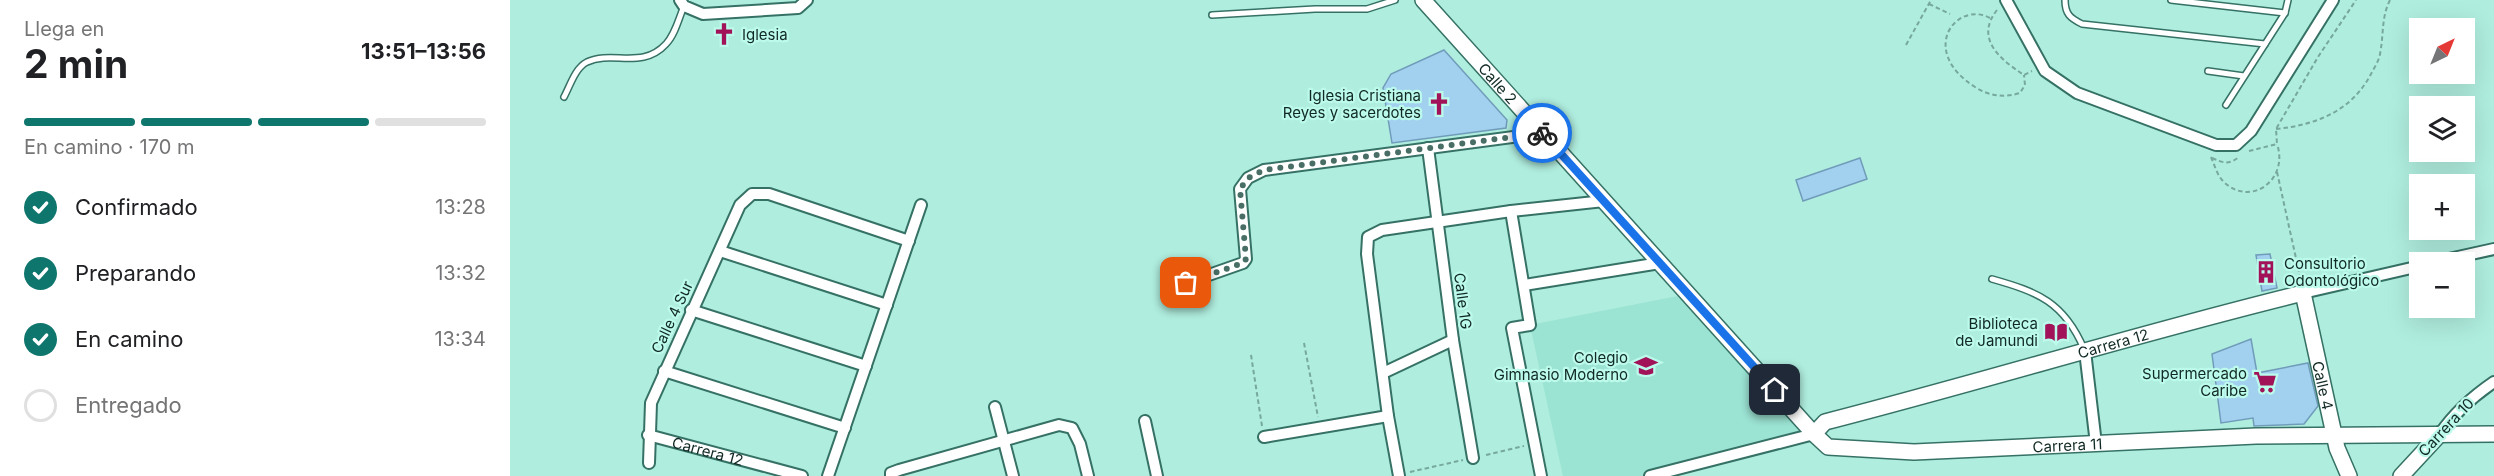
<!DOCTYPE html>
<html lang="es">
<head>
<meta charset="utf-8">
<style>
  body { margin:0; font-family:Inter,sans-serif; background:#f2f2f2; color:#202124; height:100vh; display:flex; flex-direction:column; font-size:22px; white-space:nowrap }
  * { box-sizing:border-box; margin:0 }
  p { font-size:20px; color:#757577 }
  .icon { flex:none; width:33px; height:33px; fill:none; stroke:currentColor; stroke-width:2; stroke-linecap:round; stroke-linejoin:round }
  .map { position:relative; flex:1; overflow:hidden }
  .side { display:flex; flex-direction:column; background:#fff; width:510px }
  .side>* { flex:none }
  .needle { width:39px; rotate:43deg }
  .buttons { position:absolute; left:1899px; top:18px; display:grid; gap:12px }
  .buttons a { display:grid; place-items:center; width:66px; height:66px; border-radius:0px; background:#fff; box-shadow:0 6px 24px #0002; font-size:30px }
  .pin { position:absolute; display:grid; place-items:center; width:51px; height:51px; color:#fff; margin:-26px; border-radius:12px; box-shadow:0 3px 9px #0006 }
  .courier { position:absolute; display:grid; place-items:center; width:60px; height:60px; margin:-30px; border:4px solid #1a73e8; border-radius:50%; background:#fff; color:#222; box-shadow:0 2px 8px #0007 }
  .summary em { font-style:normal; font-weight:700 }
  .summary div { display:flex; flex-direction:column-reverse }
  .summary { display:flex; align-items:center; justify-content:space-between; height:102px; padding:0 24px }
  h1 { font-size:39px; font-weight:700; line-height:45px }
  .bar { display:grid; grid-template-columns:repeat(4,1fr); gap:9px 6px; align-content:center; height:72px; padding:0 24px }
  .bar i { height:8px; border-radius:4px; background:#e0e0e0 }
  .bar .selected { background:#0f766e }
  .bar p { grid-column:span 4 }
  ol { padding:0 24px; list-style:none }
  li { display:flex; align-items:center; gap:18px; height:66px }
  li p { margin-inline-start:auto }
  li .icon { padding:6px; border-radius:50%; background:#0f766e; color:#fff; stroke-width:4 }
  li:last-child { color:#757577 }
  li i { width:33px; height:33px; border:3px solid #e0e0e0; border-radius:50% }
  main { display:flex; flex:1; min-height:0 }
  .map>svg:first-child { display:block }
  .built { fill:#9be3d3 }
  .building { fill:#a2d1f0; stroke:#709cba; stroke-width:1.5 }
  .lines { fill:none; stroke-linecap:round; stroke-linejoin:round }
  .service-casing { stroke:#367165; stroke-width:8 }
  .minor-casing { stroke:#367165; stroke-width:14 }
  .secondary-casing { stroke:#367165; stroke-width:18 }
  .path { stroke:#77a89c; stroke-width:2; stroke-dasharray:4.5 3; stroke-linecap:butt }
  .service { stroke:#fff; stroke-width:5 }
  .minor { stroke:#fff; stroke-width:10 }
  .secondary { stroke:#fff; stroke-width:15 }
  .done { stroke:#486e65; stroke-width:6; stroke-dasharray:0 10.8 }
  .route { stroke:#1a73e8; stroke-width:8 }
  .labels { text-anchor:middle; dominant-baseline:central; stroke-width:4.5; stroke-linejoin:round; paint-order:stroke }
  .poi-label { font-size:15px; fill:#102924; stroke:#bcfaeb; text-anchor:end }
  .street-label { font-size:15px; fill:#102924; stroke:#bcfaeb }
</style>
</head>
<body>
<main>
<section class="side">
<div class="summary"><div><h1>2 min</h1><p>Llega en</p></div><em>13:51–13:56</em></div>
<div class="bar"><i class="selected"></i><i class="selected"></i><i class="selected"></i><i></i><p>En camino · 170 m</p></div>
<ol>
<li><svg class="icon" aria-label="check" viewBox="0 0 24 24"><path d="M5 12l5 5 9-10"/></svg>Confirmado<p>13:28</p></li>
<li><svg class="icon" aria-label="check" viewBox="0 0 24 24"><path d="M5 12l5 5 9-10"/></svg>Preparando<p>13:32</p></li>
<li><svg class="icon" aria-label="check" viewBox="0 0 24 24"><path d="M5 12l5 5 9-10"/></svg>En camino<p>13:34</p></li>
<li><i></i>Entregado</li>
</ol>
</section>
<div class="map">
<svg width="1984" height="476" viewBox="0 0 1984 476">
  <rect width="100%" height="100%" fill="#afedde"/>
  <polygon class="built" points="1178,294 1304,434 1140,476 1053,476 1020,325"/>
  <g class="building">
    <polygon points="934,50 997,120 996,128 882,143 873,88 881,74"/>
    <polygon points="1350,158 1357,179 1293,201 1286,180"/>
    <polygon points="1760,254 1767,288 1752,291 1746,255"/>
    <polygon points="1741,339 1747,373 1798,363 1808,406 1794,424 1744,426 1743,418 1711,423 1702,354"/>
  </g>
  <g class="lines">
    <g class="service-casing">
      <g id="service">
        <path d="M1555 0C1555 14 1560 18 1572 24L1755 44"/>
        <polyline points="1661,0 1775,13"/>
        <polyline points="702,15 805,9 857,9 885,0"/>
        <polyline points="1698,71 1734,76"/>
        <path d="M54 97C60 86 65 68 77 62 103 50 132 70 156 44 165 35 169 18 174 6"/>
        <polyline points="1716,105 1775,13 1778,0"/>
        <path d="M1482 279C1528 292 1554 302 1574 349"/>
      </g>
    </g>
    <g class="minor-casing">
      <g id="minor">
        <polyline points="170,0 174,6 193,14 288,8 297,0"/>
        <polyline points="1496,0 1535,71 1567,93 1706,145 1726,145 1741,131 1823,0"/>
        <polyline points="918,148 943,340 963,458"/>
        <polyline points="1001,211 1020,325 1002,328 1031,476"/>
        <polyline points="210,251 377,305"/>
        <polyline points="1925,262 1984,249"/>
        <polyline points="676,283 733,263 736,259 730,189 738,178 754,170 1033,133"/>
        <polyline points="1014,285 1150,263"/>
        <polyline points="1793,293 1910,266"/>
        <polyline points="181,310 356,366"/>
        <polyline points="1575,351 1586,444"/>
        <polyline points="154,371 335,428"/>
        <polyline points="873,373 943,340"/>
        <polyline points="485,407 503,476"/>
        <polyline points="635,421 647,476"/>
        <path d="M1930 434C1945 412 1962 397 1984 382"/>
        <path id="s1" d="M138 435 292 476"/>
        <polyline points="754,437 878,416"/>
        <polyline points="139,463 141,403 230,205 242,194 259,194 399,241"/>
        <polyline points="318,476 411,205"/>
        <polyline points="381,476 381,473 389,470 549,425 562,428 570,444 578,476"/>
        <polyline points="889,476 878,416 857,254 858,237 872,230 1001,211 1094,201"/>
        <polyline points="1140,476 1304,434"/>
      </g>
    </g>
    <g class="secondary-casing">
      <g id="secondary">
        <path id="s2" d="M913 0 1304 434 1318 447 1404 452 1746 436 1984 434"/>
        <path id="s3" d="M1304 434 1315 422C1475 381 1633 332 1793 293L1827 448 1839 476"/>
        <polyline points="1891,476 1930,434"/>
      </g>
    </g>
    <g class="path">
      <polyline points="1419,4 1440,14"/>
      <path d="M1487 10C1464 39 1491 60 1514 75L1522 71"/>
      <path d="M1480 18C1447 0 1407 50 1465 87 1479 96 1494 98 1510 93L1515 85 1514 75"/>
      <polyline points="1396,45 1421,0"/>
      <path d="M1766 129C1805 125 1841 112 1861 74 1864 68 1869 61 1870 54 1874 34 1871 18 1880 0"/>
      <polyline points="1739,151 1767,144 1766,129 1808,57 1846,0"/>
      <path d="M1701 157C1705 166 1707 176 1715 183 1742 207 1779 179 1767 144"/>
      <path d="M1702 158C1713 163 1719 165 1729 157"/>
      <polyline points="1767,172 1791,281"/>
      <polyline points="794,343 808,417"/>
      <polyline points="741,355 752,426"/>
      <polyline points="976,455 1014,446"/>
      <polyline points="900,472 953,460"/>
    </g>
    <use href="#service" class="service"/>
    <use href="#minor" class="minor"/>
    <use href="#secondary" class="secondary"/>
  </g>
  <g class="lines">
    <polyline class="done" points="676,283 733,263 736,259 730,189 738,178 754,170 1032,133"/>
    <polyline class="route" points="1032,133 1265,390"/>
  </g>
  <defs>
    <g id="church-bare" transform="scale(1.8)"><path d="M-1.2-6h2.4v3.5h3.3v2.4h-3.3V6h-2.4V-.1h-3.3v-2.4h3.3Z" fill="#a11259" stroke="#bcfaeb" stroke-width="2.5" paint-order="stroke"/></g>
    <g id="building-bare" transform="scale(1.8)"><path d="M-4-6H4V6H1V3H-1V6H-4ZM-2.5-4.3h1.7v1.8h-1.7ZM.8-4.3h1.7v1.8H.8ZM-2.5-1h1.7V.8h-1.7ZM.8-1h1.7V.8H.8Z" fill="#a11259" stroke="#bcfaeb" stroke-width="2.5" paint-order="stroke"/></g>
    <g id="library-bare" transform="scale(1.8)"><path d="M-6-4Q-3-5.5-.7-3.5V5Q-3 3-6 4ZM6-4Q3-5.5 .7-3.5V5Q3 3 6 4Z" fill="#a11259" stroke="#bcfaeb" stroke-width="2.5" paint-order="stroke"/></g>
    <g id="school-bare" transform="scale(1.8)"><path d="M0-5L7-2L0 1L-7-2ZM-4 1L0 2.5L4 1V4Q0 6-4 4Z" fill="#a11259" stroke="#bcfaeb" stroke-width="2.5" paint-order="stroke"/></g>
    <g id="supermarket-bare" transform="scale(1.8)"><path d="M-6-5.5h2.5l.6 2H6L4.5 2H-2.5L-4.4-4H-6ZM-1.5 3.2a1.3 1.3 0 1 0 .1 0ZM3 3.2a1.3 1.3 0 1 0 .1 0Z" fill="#a11259" stroke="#bcfaeb" stroke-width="2.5" paint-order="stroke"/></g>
  </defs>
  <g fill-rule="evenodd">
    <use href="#church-bare" x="214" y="34"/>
    <use href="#church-bare" x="929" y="104"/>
    <use href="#building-bare" x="1756" y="272"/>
    <use href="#library-bare" x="1546" y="332"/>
    <use href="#school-bare" x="1136" y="366"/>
    <use href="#supermarket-bare" x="1755" y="382"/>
  </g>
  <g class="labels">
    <g class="poi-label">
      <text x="232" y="34" text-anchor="start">Iglesia</text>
      <text x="911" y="95">Iglesia Cristiana<tspan x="911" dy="17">Reyes y sacerdotes</tspan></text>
      <text x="1774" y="263" text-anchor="start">Consultorio<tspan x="1774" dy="17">Odontológico</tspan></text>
      <text x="1528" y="323">Biblioteca<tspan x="1528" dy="17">de Jamundi</tspan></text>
      <text x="1118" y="357">Colegio<tspan x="1118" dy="17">Gimnasio Moderno</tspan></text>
      <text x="1737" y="373">Supermercado<tspan x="1737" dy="17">Caribe</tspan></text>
    </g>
    <g class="street-label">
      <text stroke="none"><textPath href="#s2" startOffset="112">Calle 2</textPath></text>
      <text transform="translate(953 301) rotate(83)">Calle 1G</text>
      <text transform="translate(162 317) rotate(-65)">Calle 4 Sur</text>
      <text stroke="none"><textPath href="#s3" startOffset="315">Carrera 12</textPath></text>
      <text stroke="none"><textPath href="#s3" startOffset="606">Calle 4</textPath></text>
      <text transform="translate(1936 427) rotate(-47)">Carrera 10</text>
      <text stroke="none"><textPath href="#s2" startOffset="843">Carrera 11</textPath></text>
      <text stroke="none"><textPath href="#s1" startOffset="62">Carrera 12</textPath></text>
    </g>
  </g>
</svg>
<div class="buttons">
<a><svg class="needle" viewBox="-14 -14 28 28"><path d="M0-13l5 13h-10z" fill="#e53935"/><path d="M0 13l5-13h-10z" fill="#757577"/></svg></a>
<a><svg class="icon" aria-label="layers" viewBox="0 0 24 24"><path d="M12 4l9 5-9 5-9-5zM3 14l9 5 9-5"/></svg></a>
<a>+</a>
<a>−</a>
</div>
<div class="pin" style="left:676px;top:283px;background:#ea580c"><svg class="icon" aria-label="bag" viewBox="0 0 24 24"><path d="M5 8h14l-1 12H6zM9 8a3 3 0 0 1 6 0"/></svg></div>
<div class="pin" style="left:1265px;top:390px;background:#1f2937"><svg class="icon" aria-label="home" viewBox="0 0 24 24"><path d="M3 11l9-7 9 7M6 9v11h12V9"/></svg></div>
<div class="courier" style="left:1032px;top:133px"><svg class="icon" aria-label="bike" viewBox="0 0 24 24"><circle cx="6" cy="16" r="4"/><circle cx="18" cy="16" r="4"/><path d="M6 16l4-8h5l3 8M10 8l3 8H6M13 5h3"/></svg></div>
</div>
</main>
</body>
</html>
